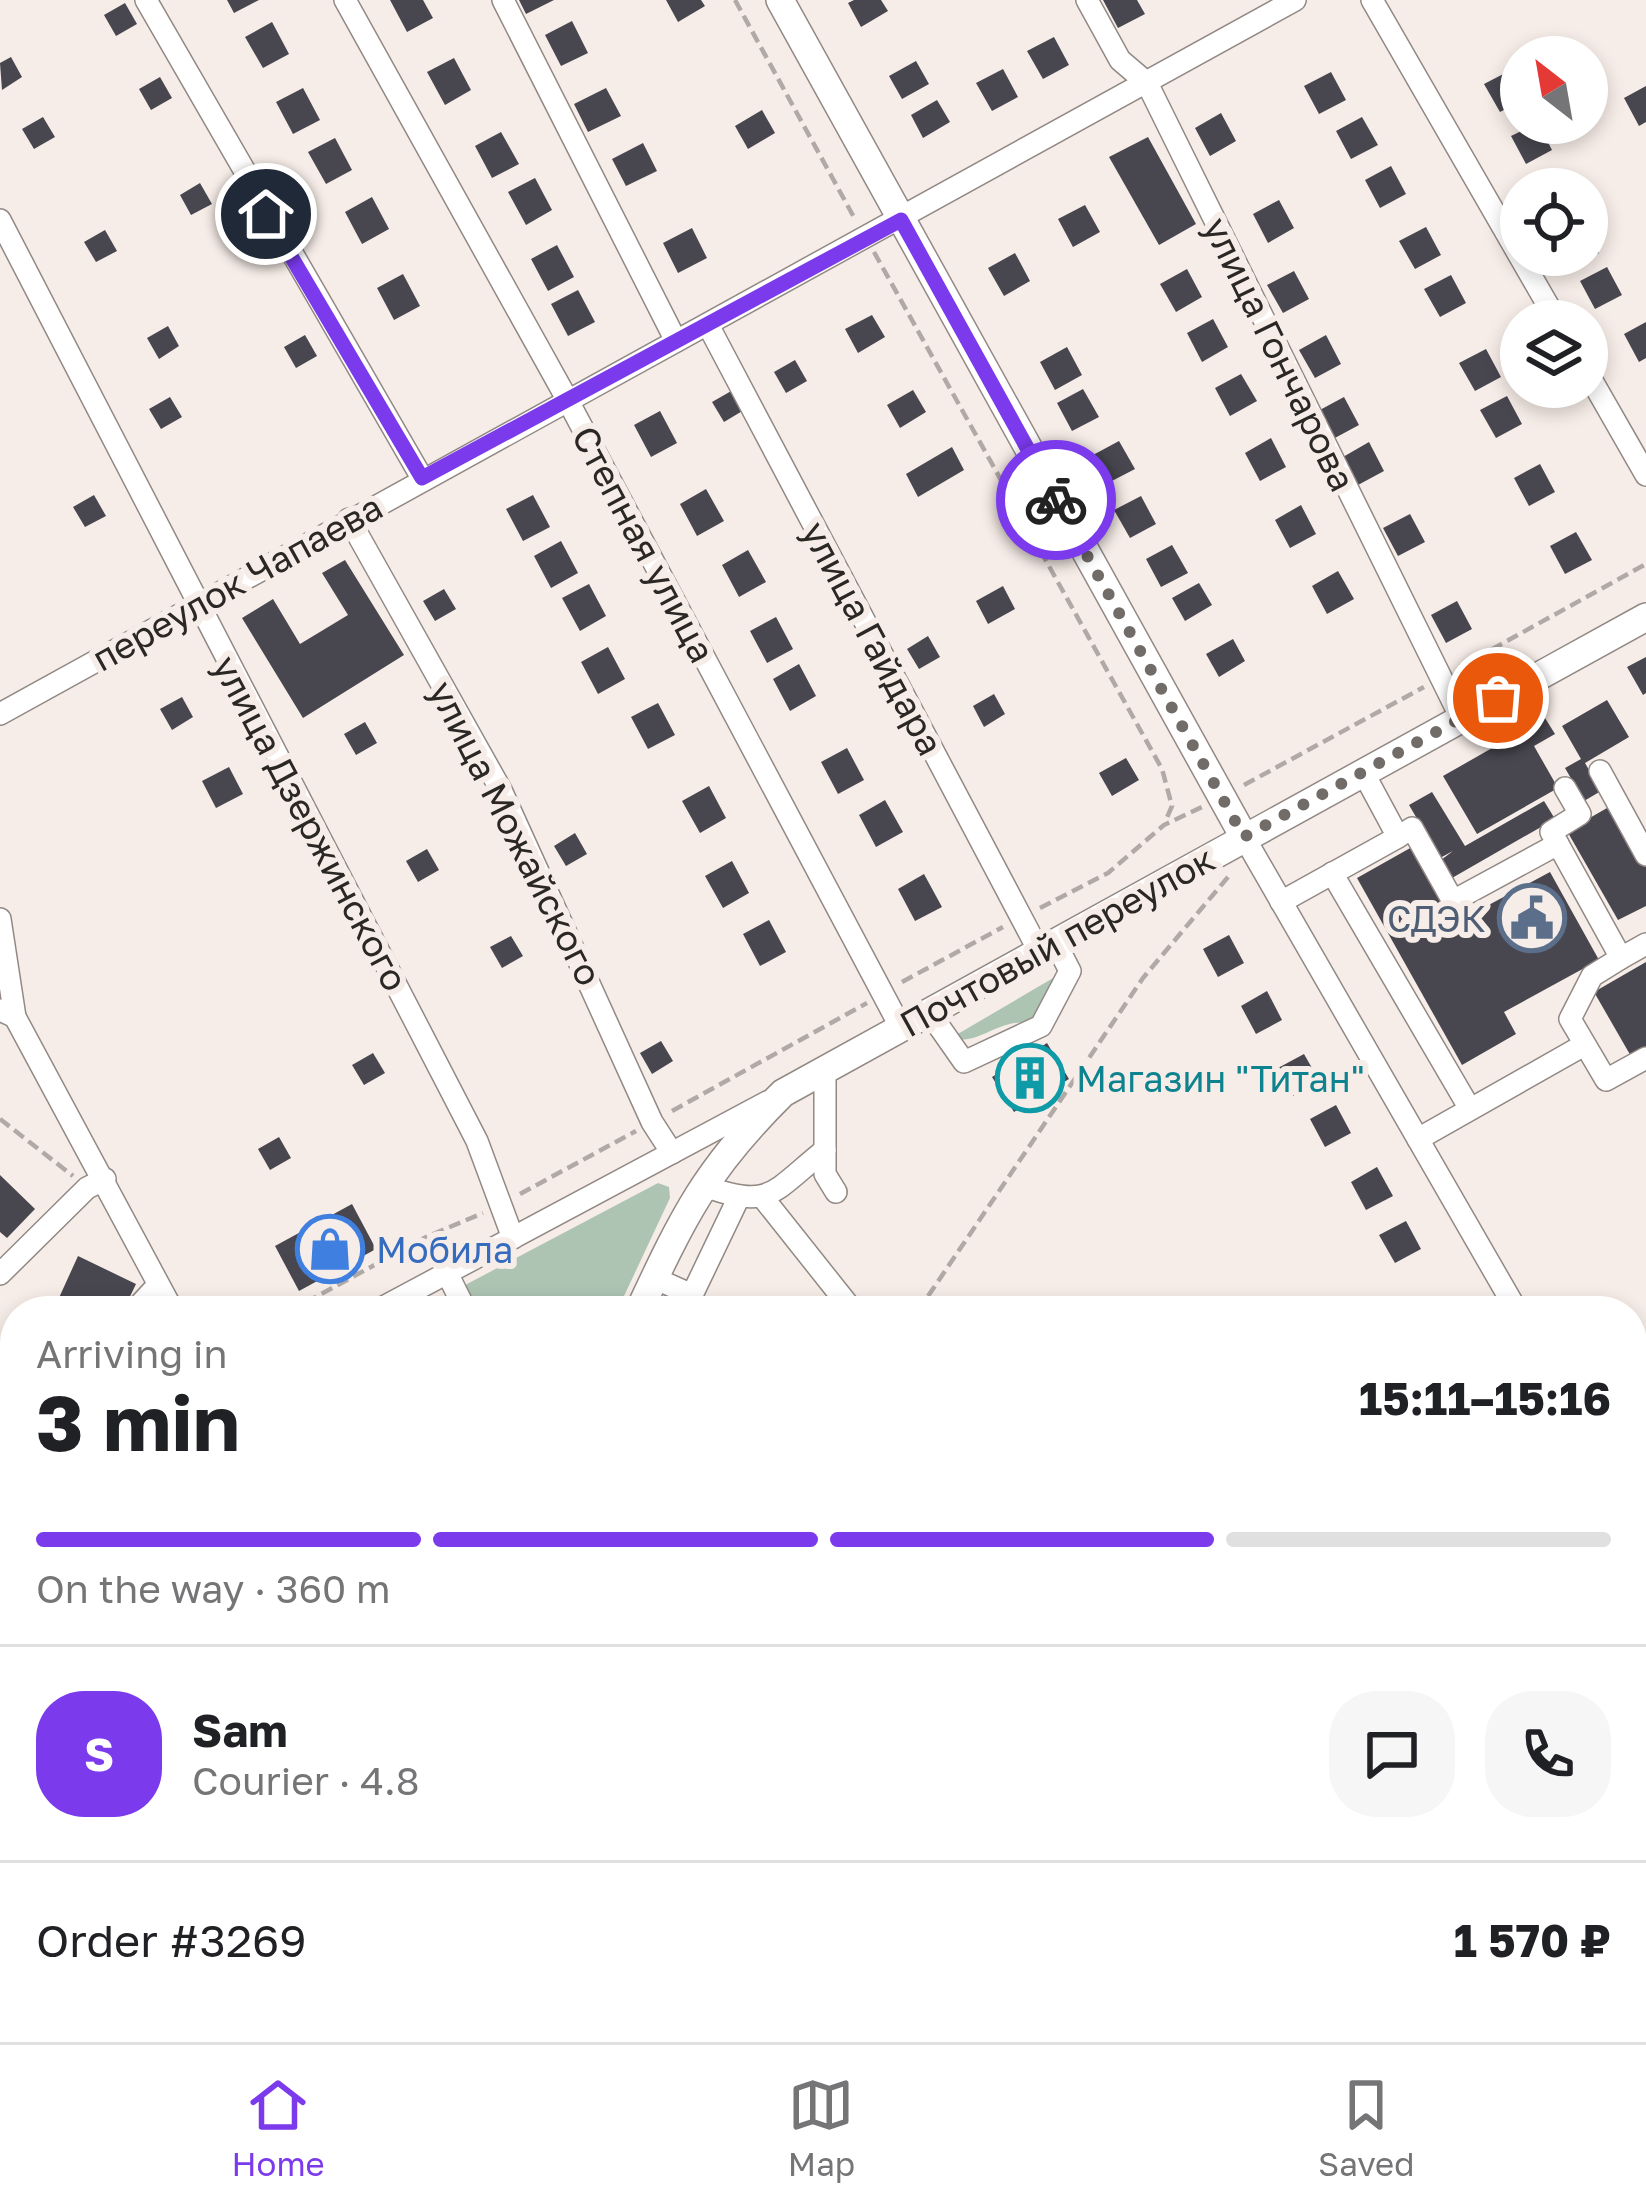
<!DOCTYPE html>
<html lang="en">
<head>
<meta charset="utf-8">
<style>
  body { margin:0; font-family:"Golos Text",sans-serif; background:#f6f6f6; color:#202124; height:100vh; display:flex; flex-direction:column; font-size:45px; white-space:nowrap }
  * { box-sizing:border-box; margin:0 }
  p { font-size:39px; color:#757577 }
  .icon { flex:none; width:66px; height:66px; fill:none; stroke:currentColor; stroke-width:2; stroke-linecap:round; stroke-linejoin:round }
  .map { position:relative; flex:1; overflow:hidden }
  .sheet { position:absolute; left:0px; top:1296px; width:1647px; height:747px; display:flex; flex-direction:column; background:#fff; border-radius:48px 48px 0 0; box-shadow:0 6px 18px #0003 }
  .sheet>* { flex:none }
  .needle { width:78px; rotate:329deg }
  .buttons { position:absolute; left:1500px; top:36px; display:grid; gap:24px }
  .buttons a { display:grid; place-items:center; width:108px; height:108px; border-radius:50%; background:#fff; box-shadow:0 6px 18px #0003; font-size:60px }
  .pin { position:absolute; display:grid; place-items:center; width:102px; height:102px; color:#fff; margin:-51px; border:6px solid #fff; border-radius:50%; box-shadow:0 3px 12px #0007 }
  .courier { position:absolute; display:grid; place-items:center; width:120px; height:120px; margin:-60px; border:9px solid #7c3aed; border-radius:50%; background:#fff; color:#222; box-shadow:0 3px 15px #0007 }
  .headline em { font-style:normal; font-weight:700 }
  .headline div { display:flex; flex-direction:column-reverse }
  .headline { display:flex; align-items:center; justify-content:space-between; height:204px; padding:0 36px }
  h1 { font-size:78px; font-weight:700; line-height:90px }
  .bar { display:grid; grid-template-columns:repeat(4,1fr); gap:18px 12px; align-content:center; height:144px; padding:0 36px }
  .bar i { height:15px; border-radius:9px; background:#e0e0e0 }
  .bar .current { background:#7c3aed }
  .bar p { grid-column:span 4 }
  .line { display:flex; align-items:center; gap:30px; padding:0 36px; border-top:3px solid #e0e0e0 }
  .line div { flex:1 }
  .round { display:grid; place-items:center; flex:none; width:126px; height:126px; border-radius:48px; background:#f6f6f6 }
  .tabs { display:flex; justify-content:space-around; align-items:center; height:168px; border-top:3px solid #e0e0e0; background:#fff; font-size:33px; color:#757577 }
  .tabs a { display:grid; justify-items:center; gap:6px }
  .tabs .current { color:#7c3aed }
  .map>svg:first-child { display:block }
  .green { fill:#aec4b3 }
  .building { fill:#48464e }
  .lines { fill:none; stroke-linecap:round; stroke-linejoin:round }
  .minor-casing { stroke:#928985; stroke-width:24 }
  .major-casing { stroke:#928985; stroke-width:30 }
  .path { stroke:#b1a9a5; stroke-width:4.5; stroke-dasharray:12 6; stroke-linecap:butt }
  .minor { stroke:#fff; stroke-width:21 }
  .major { stroke:#fff; stroke-width:27 }
  .done { stroke:#726c69; stroke-width:12; stroke-dasharray:0 21.6 }
  .route { stroke:#7c3aed; stroke-width:15 }
  .labels { text-anchor:middle; dominant-baseline:central; stroke-width:12; stroke-linejoin:round; paint-order:stroke }
  .street-label { font-size:36px; fill:#2a2725; stroke:#f7ede8 }
  .service-label { font-size:36px; fill:#4e5e75; stroke:#f7ede8; text-anchor:end }
  .culture-label { font-size:36px; fill:#0d838f; stroke:#f7ede8; text-anchor:start }
  .shop-label { font-size:36px; fill:#366cbe; stroke:#f7ede8; text-anchor:start }
</style>
</head>
<body>
<div class="map">
<svg width="1646" height="2042" viewBox="0 0 1646 2042">
  <rect width="100%" height="100%" fill="#f7ede8"/>
  <g class="green">
    <path d="M1060 974 1030 1024C1001 1016 978 1047 951 1038Z"/>
    <polygon points="658,1183 669,1187 670,1198 617,1311 416,1311"/>
    <polygon points="229,2028 285,2028 278,2042 223,2042"/>
  </g>
  <g class="building">
    <polygon points="227,0 259,0 234,13"/>
    <polygon points="390,0 423,0 433,18 407,32"/>
    <polygon points="519,0 554,0 526,14"/>
    <polygon points="666,0 701,0 705,6 678,22"/>
    <polygon points="854,0 881,0 888,11 861,27 848,3"/>
    <polygon points="1103,0 1137,0 1145,14 1118,28"/>
    <polygon points="125,3 137,24 116,36 104,15"/>
    <polygon points="572,21 588,53 561,66 545,35"/>
    <polygon points="272,22 289,54 263,68 245,37"/>
    <polygon points="1054,37 1069,65 1043,79 1027,51"/>
    <polygon points="11,57 22,77 2,90 0,63"/>
    <polygon points="454,58 471,90 445,105 427,72"/>
    <polygon points="916,61 929,84 902,99 889,76"/>
    <polygon points="1003,69 1018,97 992,111 976,83"/>
    <polygon points="1511,70 1521,101 1500,112 1484,84"/>
    <polygon points="1331,72 1346,100 1319,114 1304,86"/>
    <polygon points="160,77 172,98 151,110 139,89"/>
    <polygon points="1646,86 1646,122 1639,126 1624,98"/>
    <polygon points="303,88 320,120 293,134 276,102"/>
    <polygon points="606,88 621,116 588,132 574,104"/>
    <polygon points="937,100 950,122 923,138 911,115"/>
    <polygon points="762,110 775,133 748,149 735,126"/>
    <polygon points="1221,113 1236,141 1210,156 1195,128"/>
    <polygon points="43,117 55,137 34,149 22,129"/>
    <polygon points="1362,117 1378,145 1351,159 1336,131"/>
    <polygon points="1538,123 1552,150 1526,164 1511,136"/>
    <polygon points="501,132 519,164 492,178 475,146"/>
    <polygon points="1148,137 1196,224 1159,245 1109,157"/>
    <polygon points="335,138 352,170 326,184 308,152"/>
    <polygon points="643,143 657,171 626,186 612,159"/>
    <polygon points="1391,166 1406,194 1380,208 1365,180"/>
    <polygon points="1560,177 1567,189 1538,189"/>
    <polygon points="535,178 552,210 526,225 508,192"/>
    <polygon points="200,183 212,204 191,215 180,195"/>
    <polygon points="372,197 389,229 362,244 345,212"/>
    <polygon points="1279,200 1294,228 1268,243 1253,214"/>
    <polygon points="1085,205 1100,232 1073,247 1058,219"/>
    <polygon points="1426,227 1441,255 1415,269 1399,241"/>
    <polygon points="692,228 707,258 678,273 663,243"/>
    <polygon points="105,230 117,251 96,262 84,242"/>
    <polygon points="1587,232 1599,253 1572,268 1565,255 1587,255"/>
    <polygon points="557,245 574,277 548,291 531,259"/>
    <polygon points="1015,253 1030,281 1004,296 988,268"/>
    <polygon points="1607,267 1622,295 1595,309 1580,281"/>
    <polygon points="1187,269 1202,297 1176,312 1160,284"/>
    <polygon points="1294,271 1309,299 1283,313 1267,285"/>
    <polygon points="403,274 420,306 394,320 377,288"/>
    <polygon points="1451,275 1466,303 1440,317 1424,289"/>
    <polygon points="578,290 595,322 568,336 551,304"/>
    <polygon points="872,315 885,337 858,353 845,329"/>
    <polygon points="1213,319 1228,347 1202,362 1187,333"/>
    <polygon points="1646,322 1646,358 1639,362 1624,334"/>
    <polygon points="168,326 179,346 159,359 147,338"/>
    <polygon points="305,335 317,356 296,368 284,347"/>
    <polygon points="1326,335 1341,364 1315,378 1299,350"/>
    <polygon points="1067,347 1082,375 1055,390 1040,362"/>
    <polygon points="1486,349 1501,377 1475,391 1459,363"/>
    <polygon points="795,360 807,381 786,393 774,372"/>
    <polygon points="1241,374 1257,401 1230,416 1215,388"/>
    <polygon points="1083,389 1099,417 1072,431 1057,403"/>
    <polygon points="733,390 744,410 724,422 712,402"/>
    <polygon points="913,390 926,412 900,428 887,405"/>
    <polygon points="1507,396 1522,424 1496,438 1480,410"/>
    <polygon points="170,397 182,417 161,429 149,409"/>
    <polygon points="1344,397 1359,425 1333,439 1318,411"/>
    <polygon points="660,411 677,443 651,457 634,425"/>
    <polygon points="1271,438 1286,467 1260,481 1245,453"/>
    <polygon points="1119,441 1135,469 1108,483 1093,455"/>
    <polygon points="1369,442 1384,471 1358,485 1343,457"/>
    <polygon points="952,447 964,470 918,497 906,474"/>
    <polygon points="1540,464 1555,492 1529,506 1514,478"/>
    <polygon points="706,489 724,521 697,536 680,504"/>
    <polygon points="94,495 106,516 85,527 73,507"/>
    <polygon points="533,495 550,527 523,541 506,509"/>
    <polygon points="1141,496 1156,524 1130,538 1114,510"/>
    <polygon points="1301,505 1316,534 1290,548 1275,520"/>
    <polygon points="1410,514 1425,542 1398,556 1383,528"/>
    <polygon points="1576,532 1592,560 1565,574 1550,546"/>
    <polygon points="561,541 578,573 551,588 534,556"/>
    <polygon points="1172,545 1188,573 1161,587 1146,559"/>
    <polygon points="748,550 766,582 739,597 722,565"/>
    <polygon points="345,560 404,655 303,718 242,618 273,599 300,644 348,615 322,573"/>
    <polygon points="1338,571 1354,599 1327,614 1312,586"/>
    <polygon points="1199,583 1212,605 1185,621 1172,598"/>
    <polygon points="589,584 606,616 580,631 562,598"/>
    <polygon points="1003,586 1015,609 988,624 976,601"/>
    <polygon points="444,589 456,609 435,621 423,601"/>
    <polygon points="1457,601 1472,629 1446,643 1431,615"/>
    <polygon points="776,617 793,649 767,663 750,631"/>
    <polygon points="928,636 940,657 919,669 907,649"/>
    <polygon points="1233,639 1245,661 1219,677 1206,654"/>
    <polygon points="608,647 625,679 598,694 581,662"/>
    <polygon points="1646,657 1646,693 1643,695 1627,667"/>
    <polygon points="799,664 816,696 790,711 773,679"/>
    <polygon points="994,694 1005,714 984,727 973,706"/>
    <polygon points="182,697 193,717 172,730 160,709"/>
    <polygon points="1607,700 1629,737 1585,763 1601,791 1584,801 1565,768 1581,759 1562,726"/>
    <polygon points="658,703 675,735 648,749 631,717"/>
    <polygon points="1545,718 1555,734 1534,746 1558,788 1477,834 1443,776"/>
    <polygon points="365,722 377,743 356,755 344,734"/>
    <polygon points="847,748 864,780 838,794 821,762"/>
    <polygon points="1126,758 1139,780 1112,796 1099,773"/>
    <polygon points="229,767 243,794 216,808 202,781"/>
    <polygon points="709,786 726,818 700,833 682,801"/>
    <polygon points="1432,792 1465,846 1544,801 1555,819 1452,878 1441,860 1453,851 1440,858 1409,805"/>
    <polygon points="885,800 903,832 876,847 859,815"/>
    <polygon points="1614,804 1646,864 1646,906 1618,920 1567,831"/>
    <polygon points="575,833 587,854 566,866 554,846"/>
    <polygon points="1412,847 1455,923 1550,872 1599,960 1504,1012 1516,1034 1462,1065 1357,878"/>
    <polygon points="427,849 439,870 418,882 406,861"/>
    <polygon points="732,861 749,893 723,908 705,876"/>
    <polygon points="924,874 942,907 915,921 898,889"/>
    <polygon points="769,920 786,952 760,966 743,934"/>
    <polygon points="1229,935 1244,963 1218,977 1203,949"/>
    <polygon points="511,936 523,956 502,968 490,947"/>
    <polygon points="1646,962 1646,1050 1632,1058 1594,992"/>
    <polygon points="1267,991 1282,1020 1256,1034 1241,1006"/>
    <polygon points="661,1041 673,1061 652,1074 640,1053"/>
    <polygon points="1047,1043 1069,1079 1014,1112 992,1077"/>
    <polygon points="373,1053 385,1073 364,1085 352,1065"/>
    <polygon points="1304,1054 1320,1082 1293,1096 1278,1068"/>
    <polygon points="1336,1105 1351,1133 1325,1147 1310,1119"/>
    <polygon points="279,1137 291,1158 270,1170 258,1149"/>
    <polygon points="1377,1167 1393,1196 1366,1210 1351,1182"/>
    <polygon points="0,1175 35,1209 7,1238 0,1232"/>
    <polygon points="352,1204 376,1249 299,1291 275,1246"/>
    <polygon points="1406,1221 1421,1249 1395,1263 1379,1235"/>
    <polygon points="78,1256 136,1284 123,1311 96,1307 53,1311"/>
    <polygon points="15,1394 15,1474 14,1474 0,1427"/>
    <polygon points="15,1604 15,1658 0,1651 0,1633"/>
    <polygon points="0,1745 15,1752 15,1794 0,1787"/>
    <polygon points="98,2028 151,2028 138,2042 91,2042"/>
  </g>
  <g class="lines">
    <g class="minor-casing">
      <g id="minor">
        <polyline points="146,0 422,478"/>
        <polyline points="345,0 567,399 901,1028"/>
        <polyline points="503,0 676,341"/>
        <polyline points="1087,0 1120,60 1147,83 1461,718"/>
        <polyline points="1372,0 1557,321"/>
        <polyline points="0,220 477,1141 513,1238"/>
        <polyline points="708,325 1039,951"/>
        <polyline points="1587,372 1646,475"/>
        <polyline points="349,519 501,790 652,1122 672,1153"/>
        <polyline points="0,714 1295,0"/>
        <polyline points="1600,771 1646,855"/>
        <polyline points="1244,837 1517,1311"/>
        <polyline points="1398,837 1412,828 1453,901 1558,844 1551,832 1580,814 1565,788"/>
        <polyline points="1558,844 1621,958 1592,976 1570,1019 1606,1080 1646,1058"/>
        <polyline points="1332,873 1470,1109"/>
        <polyline points="1281,902 1398,837 1363,772"/>
        <polyline points="0,919 15,1017"/>
        <polyline points="1621,958 1646,944"/>
        <polyline points="0,1010 15,1017 173,1311"/>
        <polyline points="929,1012 964,1062 1041,1026 1070,971 1055,942"/>
        <polyline points="825,1069 825,1174 836,1192"/>
        <polyline points="1418,1139 1584,1045"/>
        <path d="M702 1185C771 1211 772 1192 825 1150"/>
        <polyline points="764,1199 853,1311"/>
        <polyline points="447,1273 466,1311"/>
        <polyline points="0,1274 87,1188 105,1179"/>
        <polyline points="654,1278 692,1295 738,1199"/>
        <polyline points="134,1311 158,1285"/>
        <polyline points="376,1311 767,1102"/>
        <polyline points="1632,1432 1646,1424"/>
        <polyline points="1632,1506 1646,1529"/>
        <polyline points="0,1825 7,1808 15,1811"/>
        <polyline points="744,2028 753,2042"/>
        <polyline points="61,2042 68,2028"/>
      </g>
    </g>
    <g class="major-casing">
      <g id="major">
        <polyline points="780,0 1244,837"/>
        <path d="M639 1311C684 1215 706 1169 783 1093L1646 617"/>
        <polyline points="301,2042 308,2028"/>
      </g>
    </g>
    <g class="path">
      <polyline points="735,0 856,221"/>
      <polyline points="874,252 1162,769 1172,806 1165,822"/>
      <polyline points="1460,667 1646,564"/>
      <polyline points="1244,785 1424,687"/>
      <polyline points="1040,908 1108,873 1164,825 1202,807"/>
      <polyline points="902,982 1003,927"/>
      <polyline points="672,1111 867,1003"/>
      <polyline points="0,1119 73,1176"/>
      <polyline points="520,1194 636,1131"/>
      <polyline points="290,1311 426,1237 483,1213"/>
      <polyline points="918,1311 1143,978 1228,877"/>
      <polyline points="342,2042 353,2028"/>
    </g>
    <use href="#minor" class="minor"/>
    <use href="#major" class="major"/>
  </g>
  <g class="lines">
    <polyline class="done" points="1056,500 1244,837 1498,698"/>
    <polyline class="route" points="266,214 422,478 901,220 1056,500"/>
  </g>
  <defs>
    <g id="civic-ring" transform="scale(3.45)"><circle r="9.5" fill="#f7ede8" stroke="#5c6f8a" stroke-width="1.5"/><path d="M-.6-6.5H3V-4.5H.6V-3L4-1V1h2V6H-6V1h2V-1L-.6-3ZM-1.2 2.5V6h2.4V2.5Z" fill="#5c6f8a"/></g>
    <g id="building-ring" transform="scale(3.45)"><circle r="9.5" fill="#f7ede8" stroke="#0f9aa8" stroke-width="1.5"/><path d="M-4-6H4V6H1V3H-1V6H-4ZM-2.5-4.3h1.7v1.8h-1.7ZM.8-4.3h1.7v1.8H.8ZM-2.5-1h1.7V.8h-1.7ZM.8-1h1.7V.8H.8Z" fill="#0f9aa8"/></g>
    <g id="shop-ring" transform="scale(3.45)"><circle r="9.5" fill="#f7ede8" stroke="#3f7fe0" stroke-width="1.5"/><path d="M-5-2.5h2.3a2.7 3.5 0 0 1 5.4 0H5L5.5 6h-11ZM-1.5-2.5h3a1.5 2.3 0 0 0-3 0Z" fill="#3f7fe0"/></g>
  </defs>
  <g fill-rule="evenodd">
    <use href="#civic-ring" x="1532" y="918"/>
    <use href="#building-ring" x="1030" y="1078"/>
    <use href="#shop-ring" x="330" y="1249"/>
  </g>
  <g class="labels">
    <g class="street-label">
      <text transform="translate(1280 354) rotate(64)">улица Гончарова</text>
      <text transform="translate(644 544) rotate(62)">Степная улица</text>
      <text transform="translate(237 582) rotate(-29)">переулок Чапаева</text>
      <text transform="translate(873 638) rotate(62)">улица Гайдара</text>
      <text transform="translate(311 823) rotate(62)">улица Дзержинского</text>
      <text transform="translate(516 833) rotate(63)">улица Можайского</text>
      <text transform="translate(1057 941) rotate(-29)">Почтовый переулок</text>
    </g>
    <g class="service-label">
      <text x="1486" y="918">СДЭК</text>
    </g>
    <g class="culture-label">
      <text x="1076" y="1078">Магазин "Титан"</text>
    </g>
    <g class="shop-label">
      <text x="376" y="1249">Мобила</text>
    </g>
  </g>
</svg>
<div class="buttons">
<a><svg class="needle" viewBox="-14 -14 28 28"><path d="M0-13l5 13h-10z" fill="#e53935"/><path d="M0 13l5-13h-10z" fill="#757577"/></svg></a>
<a><svg class="icon" aria-label="locate" viewBox="0 0 24 24"><circle cx="12" cy="12" r="6"/><path d="M12 2v4M12 18v4M2 12h4M18 12h4"/></svg></a>
<a><svg class="icon" aria-label="layers" viewBox="0 0 24 24"><path d="M12 4l9 5-9 5-9-5zM3 14l9 5 9-5"/></svg></a>
</div>
<div class="pin" style="left:1498px;top:698px;background:#ea580c"><svg class="icon" aria-label="bag" viewBox="0 0 24 24"><path d="M5 8h14l-1 12H6zM9 8a3 3 0 0 1 6 0"/></svg></div>
<div class="pin" style="left:266px;top:214px;background:#1f2937"><svg class="icon" aria-label="home" viewBox="0 0 24 24"><path d="M3 11l9-7 9 7M6 9v11h12V9"/></svg></div>
<div class="courier" style="left:1056px;top:500px"><svg class="icon" aria-label="bike" viewBox="0 0 24 24"><circle cx="6" cy="16" r="4"/><circle cx="18" cy="16" r="4"/><path d="M6 16l4-8h5l3 8M10 8l3 8H6M13 5h3"/></svg></div>
<section class="sheet">
<div class="headline"><div><h1>3 min</h1><p>Arriving in</p></div><em>15:11–15:16</em></div>
<div class="bar"><i class="current"></i><i class="current"></i><i class="current"></i><i></i><p>On the way · 360 m</p></div>
<div class="line" style="height:216px"><b class="round" style="background:#7c3aed;color:#fff">S</b><div><b>Sam</b><p>Courier · 4.8</p></div><a class="round"><svg class="icon" aria-label="chat" viewBox="0 0 24 24"><path d="M4 5h16v11H9l-5 4z"/></svg></a><a class="round"><svg class="icon" aria-label="phone" viewBox="0 0 24 24"><path d="M5 4h4l2 5-3 2q2 4 5 5l2-3 5 2v4C11 20 4 13 5 4z"/></svg></a></div>
<div class="line" style="height:156px"><div>Order #3269</div><b>1 570 ₽</b></div>
</section>
</div>
<nav class="tabs">
<a class="current"><svg class="icon" aria-label="home" viewBox="0 0 24 24"><path d="M3 11l9-7 9 7M6 9v11h12V9"/></svg>Home</a>
<a><svg class="icon" aria-label="map" viewBox="0 0 24 24"><path d="M3 6l6-2 6 2 6-2v14l-6 2-6-2-6 2zM9 4v14M15 6v14"/></svg>Map</a>
<a><svg class="icon" aria-label="saved" viewBox="0 0 24 24"><path d="M7 4h10v16l-5-4-5 4z"/></svg>Saved</a>
</nav>
</body>
</html>
